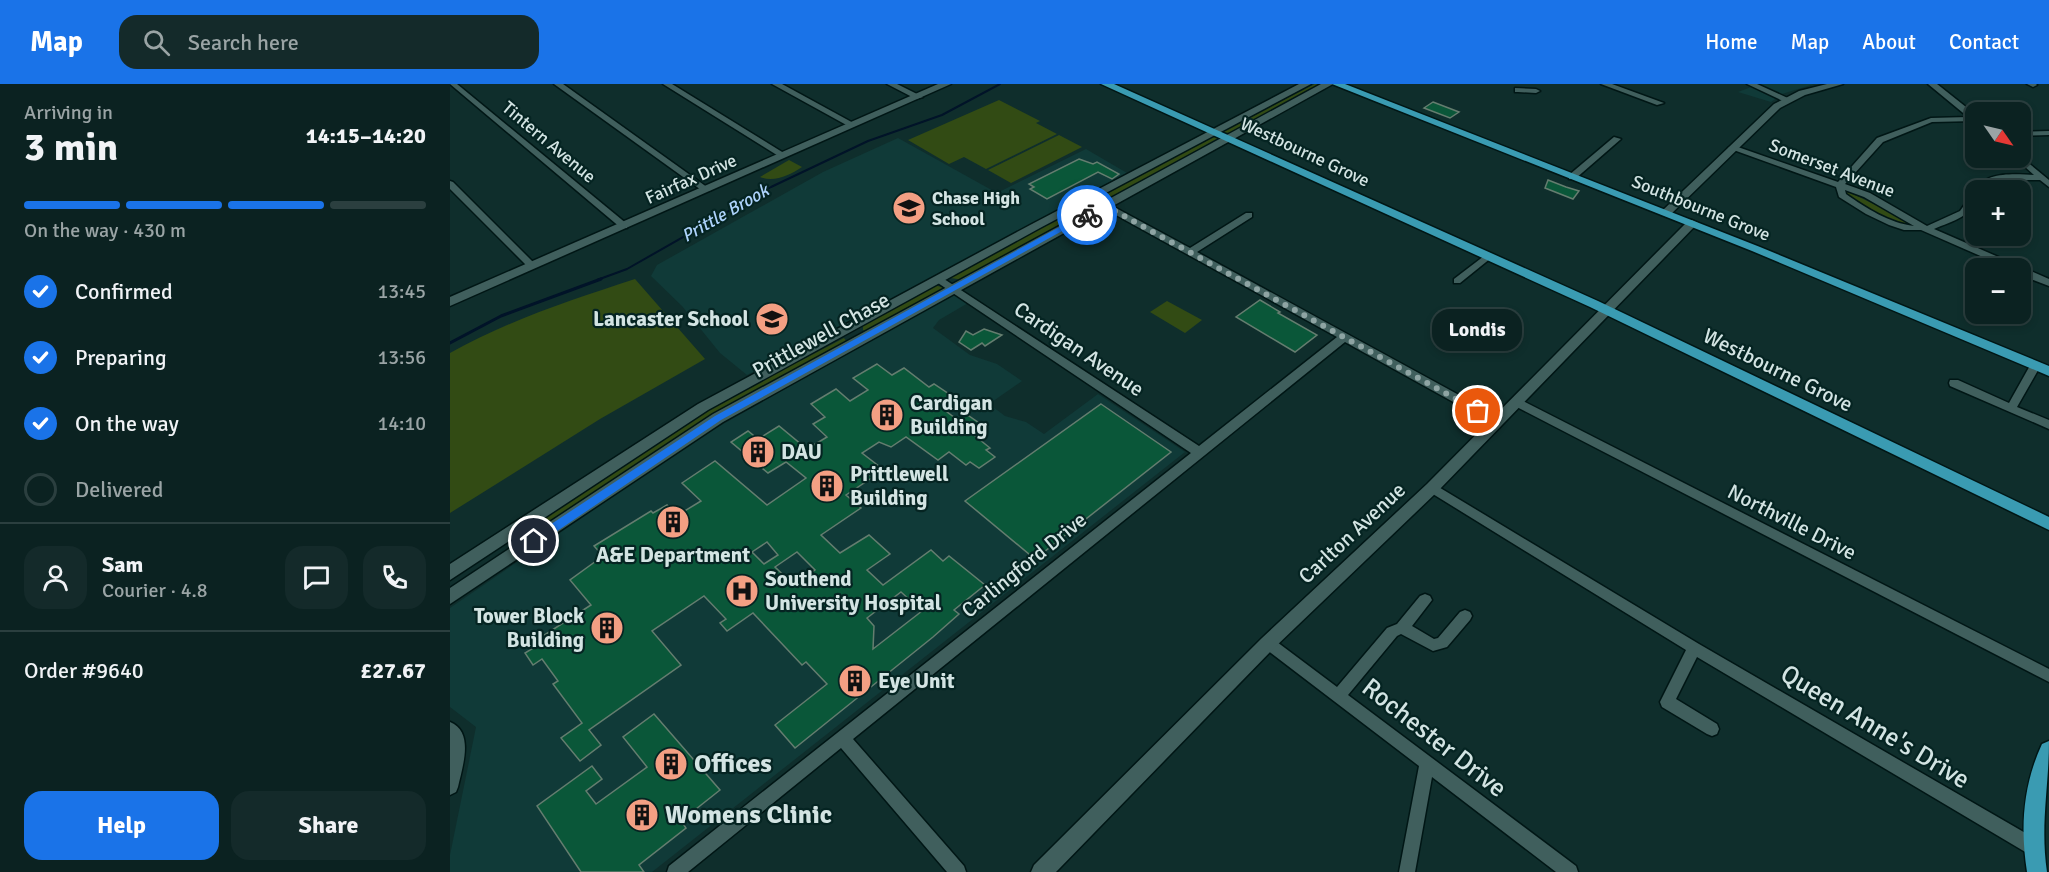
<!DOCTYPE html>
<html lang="en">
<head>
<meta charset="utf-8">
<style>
  body { margin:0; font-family:Signika,sans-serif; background:#142a2a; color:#f1f3f6; height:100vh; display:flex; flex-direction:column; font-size:22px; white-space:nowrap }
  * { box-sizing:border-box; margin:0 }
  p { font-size:20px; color:#9aa4a5 }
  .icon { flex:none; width:33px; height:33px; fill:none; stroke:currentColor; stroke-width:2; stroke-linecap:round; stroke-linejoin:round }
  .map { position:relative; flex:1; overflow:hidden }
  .sheet { display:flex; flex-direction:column; background:#0b2221; width:450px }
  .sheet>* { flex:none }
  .needle { width:39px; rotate:124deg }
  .tools { position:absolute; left:1515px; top:18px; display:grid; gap:12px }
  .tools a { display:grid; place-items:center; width:66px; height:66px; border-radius:12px; background:#0b2221; box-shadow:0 3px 9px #0003,0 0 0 2px #2b3f3f; font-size:30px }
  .pin { position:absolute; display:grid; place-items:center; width:51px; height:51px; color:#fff; margin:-26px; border:3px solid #fff; border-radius:50%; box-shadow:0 2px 6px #0007 }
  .courier { position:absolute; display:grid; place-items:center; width:60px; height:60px; margin:-30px; border:4px solid #1a73e8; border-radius:50%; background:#fff; color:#222; box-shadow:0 2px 8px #0007 }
  .bubble { position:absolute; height:42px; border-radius:18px; background:#0b2221; box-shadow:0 3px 9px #0003,0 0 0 2px #2b3f3f; font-size:20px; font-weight:700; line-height:42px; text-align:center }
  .head em { font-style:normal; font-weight:700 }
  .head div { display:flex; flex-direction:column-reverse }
  .head { display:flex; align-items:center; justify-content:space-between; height:102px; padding:0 24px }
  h1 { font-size:39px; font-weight:700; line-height:45px }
  .bar { display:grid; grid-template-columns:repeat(4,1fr); gap:9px 6px; align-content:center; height:72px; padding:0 24px }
  .bar i { height:8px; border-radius:4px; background:#2b3f3f }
  .bar .current { background:#1a73e8 }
  .bar p { grid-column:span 4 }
  .line { display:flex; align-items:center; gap:15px; padding:0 24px; border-top:2px solid #2b3f3f }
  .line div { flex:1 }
  .round { display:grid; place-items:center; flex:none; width:63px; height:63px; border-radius:18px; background:#142a2a }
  ol { padding:0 24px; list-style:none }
  li { display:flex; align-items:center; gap:18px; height:66px }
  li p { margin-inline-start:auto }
  li .icon { padding:6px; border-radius:50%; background:#1a73e8; color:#fff; stroke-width:4 }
  li:last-child { color:#9aa4a5 }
  li i { width:33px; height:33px; border:3px solid #2b3f3f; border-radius:50% }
  .action { display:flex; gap:12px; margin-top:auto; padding:12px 24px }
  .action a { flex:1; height:69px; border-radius:18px; background:#1a73e8; color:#fff; font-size:24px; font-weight:700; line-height:69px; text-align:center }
  .action a+a { background:#142a2a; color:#f1f3f6 }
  header { display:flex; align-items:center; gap:36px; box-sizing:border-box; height:84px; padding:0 30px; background:#1a73e8; color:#fff }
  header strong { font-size:28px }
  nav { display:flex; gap:33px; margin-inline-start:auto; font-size:21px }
  .search { width:420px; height:54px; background:#142a2a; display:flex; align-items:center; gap:15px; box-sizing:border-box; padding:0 21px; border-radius:18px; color:#9aa4a5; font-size:22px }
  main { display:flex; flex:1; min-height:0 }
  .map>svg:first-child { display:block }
  .built { fill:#103a38 }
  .green { fill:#324b14 }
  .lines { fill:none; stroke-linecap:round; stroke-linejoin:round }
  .stream-far1 { stroke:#011328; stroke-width:2 }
  .stream { stroke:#011328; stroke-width:3 }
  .building { fill:#0a5739; stroke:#647d6f; stroke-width:1.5; fill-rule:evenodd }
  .minor-casing { stroke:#001615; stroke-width:3 }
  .tertiary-casing { stroke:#001615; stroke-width:3 }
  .primary-casing { stroke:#001615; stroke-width:3 }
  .minor { fill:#405f5d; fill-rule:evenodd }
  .tertiary { fill:#405f5d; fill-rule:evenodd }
  .primary { fill:#3a9bb2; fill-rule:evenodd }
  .route { fill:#1a73e8 }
  .done { stroke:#8ea4a3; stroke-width:6; stroke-dasharray:0 10.8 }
  .labels { text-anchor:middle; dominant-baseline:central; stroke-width:4.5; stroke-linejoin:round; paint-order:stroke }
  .far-street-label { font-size:18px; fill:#d3e4e3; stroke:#052422 }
  .far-poi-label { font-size:18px; font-weight:bold; fill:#d3e4e3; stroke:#052422; text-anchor:start }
  .far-water-label { font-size:18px; font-style:italic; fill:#aed3fc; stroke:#052422 }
  .poi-label { font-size:21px; font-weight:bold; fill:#d3e4e3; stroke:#052422; text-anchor:start }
  .street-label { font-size:21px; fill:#d3e4e3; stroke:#052422 }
  .near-street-label { font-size:26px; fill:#d3e4e3; stroke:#052422 }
  .near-poi-label { font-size:26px; font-weight:bold; fill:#d3e4e3; stroke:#052422; text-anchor:start }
</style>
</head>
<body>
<header>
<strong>Map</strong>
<div class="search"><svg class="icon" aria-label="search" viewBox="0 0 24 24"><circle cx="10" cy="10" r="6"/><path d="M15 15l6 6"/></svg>Search here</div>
<nav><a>Home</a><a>Map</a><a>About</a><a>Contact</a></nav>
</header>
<main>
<section class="sheet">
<div class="head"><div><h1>3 min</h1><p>Arriving in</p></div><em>14:15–14:20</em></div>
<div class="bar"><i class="current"></i><i class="current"></i><i class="current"></i><i></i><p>On the way · 430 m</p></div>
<ol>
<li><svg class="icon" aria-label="check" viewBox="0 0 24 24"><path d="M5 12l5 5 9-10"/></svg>Confirmed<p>13:45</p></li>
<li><svg class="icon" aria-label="check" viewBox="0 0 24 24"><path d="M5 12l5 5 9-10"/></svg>Preparing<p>13:56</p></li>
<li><svg class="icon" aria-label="check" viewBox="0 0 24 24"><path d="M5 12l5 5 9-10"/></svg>On the way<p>14:10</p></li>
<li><i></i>Delivered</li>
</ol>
<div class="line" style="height:108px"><a class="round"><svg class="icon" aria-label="person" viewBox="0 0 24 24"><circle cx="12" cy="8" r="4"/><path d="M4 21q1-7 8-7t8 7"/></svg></a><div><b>Sam</b><p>Courier · 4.8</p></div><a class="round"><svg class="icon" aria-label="chat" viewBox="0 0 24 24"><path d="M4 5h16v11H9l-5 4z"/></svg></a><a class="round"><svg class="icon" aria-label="phone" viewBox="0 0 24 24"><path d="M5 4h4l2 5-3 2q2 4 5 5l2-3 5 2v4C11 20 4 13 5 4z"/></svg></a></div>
<div class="line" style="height:78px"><div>Order #9640</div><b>£27.67</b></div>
<div class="action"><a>Help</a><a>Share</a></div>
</section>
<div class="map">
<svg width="1599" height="788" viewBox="0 0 1599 788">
  <rect width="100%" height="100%" fill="#0f2e2c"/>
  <g class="built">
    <polygon points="1309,0 1364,0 1332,10 1321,18 1288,8"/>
    <polygon points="448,54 547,109 636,65 677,89 297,291 270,269 232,222 201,192 207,181 373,88"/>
    <polygon points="504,210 518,219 489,236 483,244 520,271 547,280 572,297 539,320 555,332 576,338 594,350 648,310 735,368 202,788 0,788 0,771 26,643 0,623 0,524 250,353"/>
  </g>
  <g class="green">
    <polygon points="865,0 871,1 780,49 771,48"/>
    <polygon points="549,16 590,37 586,39 607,50 536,85 514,73 499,80 458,56"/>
    <polygon points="609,51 632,63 561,99 538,86"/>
    <polygon points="761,52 768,54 659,116 649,114"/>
    <path d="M339 76 352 83C340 91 324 99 310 93Z"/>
    <polygon points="1393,105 1462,139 1464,143 1428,131 1393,109"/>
    <polygon points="635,119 641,119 646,123 513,196 501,194 504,190"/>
    <path d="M185 195 255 275 150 335 0 429V269C59 236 121 216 185 195Z"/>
    <polygon points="485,201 494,204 416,248 413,246 413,238"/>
    <polygon points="717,217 752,236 735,249 700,228"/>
    <polygon points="394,254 397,258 241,347 162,397 81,454 72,449 83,438 243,333 333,283 352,276"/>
  </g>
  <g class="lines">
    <polyline class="stream-far1" points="147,196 177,185 321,103 418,57 492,31 550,0"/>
    <polyline class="stream" points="0,259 51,232 151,195"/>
  </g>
  <g class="building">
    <polygon points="983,18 1009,28 1000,34 974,24"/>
    <polygon points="629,75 643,80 647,78 669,90 662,95 648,88 597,115 580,105 584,103 579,100"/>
    <polygon points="1098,96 1116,103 1129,107 1123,115 1095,104"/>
    <polygon points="810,216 830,228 828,229 867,251 845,268 786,233"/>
    <polygon points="534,245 552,251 535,262 532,259 521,266 509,258 516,247 523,251"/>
    <path d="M427 280 442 291 454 284 479 303 484 300 502 312 497 315 502 319 493 325 508 336 516 330 535 343 524 351 540 364 536 366 545 373 529 384 520 378 516 381 499 368 488 376 456 353 441 363 429 358 412 369 430 383 419 391 423 393 396 411 411 424 371 451 390 469 419 451 440 470 417 486 433 501 481 466 493 477 499 472 535 501 504 526 509 530 483 553 345 664 325 641 377 600 356 578 352 581 303 529 277 547 270 539 276 535 254 512 202 547 231 581 139 646 151 661 130 677 111 654 132 639 103 600 108 597 92 575 83 581 75 569 85 563 82 559 141 521 120 496 153 472 144 462 201 427 203 429 217 421 228 431 251 417 232 399 265 377 317 421 356 394 336 378 318 389 281 358 298 347 308 355 329 342 357 365 377 353 363 340 375 333 361 320 386 305 400 317 418 306 403 294ZM317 458 328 471 314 480 302 468ZM347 468 365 486 344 501 325 483ZM451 508 472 527 423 565 424 542 417 534Z"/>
    <polygon points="651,320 721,368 585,475 515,417"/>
    <polygon points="204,630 270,706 231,737 236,744 189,781 194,788 131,788 87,722 142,682 152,695 136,707 146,720 197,683 173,653"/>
  </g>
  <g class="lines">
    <g class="minor-casing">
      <g id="minor">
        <polygon points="0,0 7,0 177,140 177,144 171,144"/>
        <polygon points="104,0 113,0 261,106 254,108"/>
        <polygon points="213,0 222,0 337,71 330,73"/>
        <polygon points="322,0 332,0 407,41 400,43"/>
        <polygon points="437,0 447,0 473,13 466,15"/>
        <polygon points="1151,0 1162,0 1214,19 1207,21"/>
        <polygon points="1297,0 1307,0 1340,15 1333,17"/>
        <path d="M1478 0H1487L1526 31V37L1482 38 1433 58 1395 100 1420 109 1477 142 1510 127 1523 109H1526C1526 132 1502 137 1484 145L1599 195V202L1570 191V184H1558L1471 146H1454L1439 141 1416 130 1389 113 1386 103 1278 64 1285 62 1388 98 1427 54 1481 34 1518 33ZM1395 106 1414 113 1464 142C1439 139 1416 124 1396 110Z"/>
        <polygon points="1577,0 1586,0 1587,1 1583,3"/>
        <polygon points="1065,4 1086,5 1090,7 1086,9 1068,8 1065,8"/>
        <polygon points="1599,47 1599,51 1570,52 1570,48"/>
        <polygon points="1164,53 1171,55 1125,95 1119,95 1119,91"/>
        <path d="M1570 72 1599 96V103L1590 96H1558L1544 98 1533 106 1526 107C1533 87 1566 90 1584 91L1565 74Z"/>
        <polygon points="0,97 3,98 85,180 85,184 79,184 0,105"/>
        <polygon points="640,110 740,164 796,129 802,129 802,133 747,168 1051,334 1053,337 1051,340 1043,340 895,258 403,655 514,782 516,788 497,788 391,664 238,788 217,788 219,782 741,369 485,197 485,193 491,193 749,362 887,253 637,115 637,111"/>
        <polygon points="1038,169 1041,170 1041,174 1010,199 1004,199 1004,195"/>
        <polygon points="1586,277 1591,281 1567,323 1599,336 1599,345 1500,302 1499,299 1500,296 1508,296 1559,319 1582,278"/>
        <polygon points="1067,314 1599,585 1599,598 1063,321 1061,318 1063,315"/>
        <polygon points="982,399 1249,560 1589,757 1591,763 1589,769 1583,771 1577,769 1247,573 1226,615 1267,640 1269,645 1267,650 1262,652 1257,650 1212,623 1210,618 1236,566 978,407 976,404 978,401"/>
        <polygon points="975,510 980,512 982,516 962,542 984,555 988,554 1010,528 1015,526 1020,528 1022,532 1020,536 997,563 983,567 951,550 947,552 898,611 1126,782 1128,788 1106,788 982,693 965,788 949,788 969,682 813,563 811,559 813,555 818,553 823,555 887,603 937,544 947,540 970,512"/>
        <path d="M0 638C25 648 12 684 8 703L6 708 0 711Z"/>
      </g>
    </g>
    <g class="tertiary-casing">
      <g id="tertiary">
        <polygon points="488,0 501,0 0,222 0,213"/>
        <polygon points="849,0 861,0 590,144 258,326 0,496 0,480 248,320 582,140"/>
        <polygon points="871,0 883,0 273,338 0,520 0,504 263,330"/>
        <polygon points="1377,0 1393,0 1355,11 1330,24 1220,131 1212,131 1212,127 1324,20 1349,7"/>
        <polygon points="1242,136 1248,139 1246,141 987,408 824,564 606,788 581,788 584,781 812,554 977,400 1238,137"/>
      </g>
    </g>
    <g class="primary-casing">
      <g id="primary">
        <polygon points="651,0 664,0 1148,217 1599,433 1599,446 1140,223"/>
        <polygon points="882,0 895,0 1310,163 1599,282 1599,292 1302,167"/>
        <path d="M1599 657C1599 703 1590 741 1597 788H1577C1570 743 1573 701 1592 660Z"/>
      </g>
    </g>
    <use href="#minor" class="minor"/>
    <use href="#tertiary" class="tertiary"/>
    <use href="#primary" class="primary"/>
  </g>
  <polygon class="route" points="635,129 641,131 271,336 88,460 80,460 80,454 265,332"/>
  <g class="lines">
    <polyline class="done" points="637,131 654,121 1028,327"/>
  </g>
  <defs>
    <g id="school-disc" transform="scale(1.725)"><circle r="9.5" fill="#f39f83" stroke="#052422"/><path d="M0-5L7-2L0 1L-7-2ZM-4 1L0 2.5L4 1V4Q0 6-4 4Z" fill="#111"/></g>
    <g id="building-disc" transform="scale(1.725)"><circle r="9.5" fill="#f39f83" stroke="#052422"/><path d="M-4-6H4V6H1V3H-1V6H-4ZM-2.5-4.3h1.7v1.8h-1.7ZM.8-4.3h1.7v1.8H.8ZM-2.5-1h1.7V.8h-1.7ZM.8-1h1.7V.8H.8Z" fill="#111"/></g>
    <g id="hospital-disc" transform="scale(1.725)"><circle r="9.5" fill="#f39f83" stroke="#052422"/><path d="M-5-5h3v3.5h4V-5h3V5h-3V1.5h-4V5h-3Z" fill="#111"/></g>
  </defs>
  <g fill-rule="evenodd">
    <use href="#school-disc" x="459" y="124"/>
    <use href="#school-disc" x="322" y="235"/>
    <use href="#building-disc" x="437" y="331"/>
    <use href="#building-disc" x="308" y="368"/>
    <use href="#building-disc" x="377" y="402"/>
    <use href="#building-disc" x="223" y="438"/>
    <use href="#hospital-disc" x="292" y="507"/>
    <use href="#building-disc" x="157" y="544"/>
    <use href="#building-disc" x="405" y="597"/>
    <use href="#building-disc" x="221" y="680"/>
    <use href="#building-disc" x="192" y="731"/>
  </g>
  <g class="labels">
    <g class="far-street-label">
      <text transform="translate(99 58) rotate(40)">Tintern Avenue</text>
      <text transform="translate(855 68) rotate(25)">Westbourne Grove</text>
      <text transform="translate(1382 84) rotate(21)">Somerset Avenue</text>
      <text transform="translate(241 95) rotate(-24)">Fairfax Drive</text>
      <text transform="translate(1251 124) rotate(22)">Southbourne Grove</text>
    </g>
    <g class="far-poi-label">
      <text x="482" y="114">Chase High<tspan x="482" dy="21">School</tspan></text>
    </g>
    <g class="far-water-label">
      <text transform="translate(275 129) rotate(-30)">Prittle Brook</text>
    </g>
    <g class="poi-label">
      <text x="299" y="235" text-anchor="end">Lancaster School</text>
      <text x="460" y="319">Cardigan<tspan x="460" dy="24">Building</tspan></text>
      <text x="331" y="368">DAU</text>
      <text x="400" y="390">Prittlewell<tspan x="400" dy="24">Building</tspan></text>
      <text x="223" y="471" text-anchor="middle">A&amp;E Department</text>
      <text x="315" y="495">Southend<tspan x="315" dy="24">University Hospital</tspan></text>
      <text x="134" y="532" text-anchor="end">Tower Block<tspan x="134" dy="24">Building</tspan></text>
      <text x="428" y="597">Eye Unit</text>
    </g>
    <g class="street-label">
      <text transform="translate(371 251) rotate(-29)">Prittlewell Chase</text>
      <text transform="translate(629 265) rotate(34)">Cardigan Avenue</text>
      <text transform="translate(1328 286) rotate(26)">Westbourne Grove</text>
      <text transform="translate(1342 438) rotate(27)">Northville Drive</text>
      <text transform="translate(902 449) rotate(-43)">Carlton Avenue</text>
      <text transform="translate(574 481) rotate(-39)">Carlingford Drive</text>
    </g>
    <g class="near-street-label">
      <text transform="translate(1425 643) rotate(31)">Queen Anne's Drive</text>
      <text transform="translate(984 654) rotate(38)">Rochester Drive</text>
    </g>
    <g class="near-poi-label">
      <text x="244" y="680">Offices</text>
      <text x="215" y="731">Womens Clinic</text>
    </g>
  </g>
</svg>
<div class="tools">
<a><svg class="needle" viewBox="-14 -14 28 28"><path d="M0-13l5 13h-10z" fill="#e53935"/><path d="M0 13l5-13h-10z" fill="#9aa4a5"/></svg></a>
<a>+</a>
<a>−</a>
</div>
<div class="pin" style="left:1028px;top:327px;background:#ea580c"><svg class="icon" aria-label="bag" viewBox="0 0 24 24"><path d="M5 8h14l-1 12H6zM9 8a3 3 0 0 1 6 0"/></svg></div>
<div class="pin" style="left:84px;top:457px;background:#1f2937"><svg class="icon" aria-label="home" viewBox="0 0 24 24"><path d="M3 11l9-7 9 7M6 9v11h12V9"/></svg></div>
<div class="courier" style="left:637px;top:131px"><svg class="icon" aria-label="bike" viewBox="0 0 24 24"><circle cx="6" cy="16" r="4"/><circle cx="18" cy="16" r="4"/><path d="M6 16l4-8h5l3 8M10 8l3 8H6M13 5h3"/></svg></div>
<div class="bubble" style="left:982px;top:225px;width:90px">Londis</div>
</div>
</main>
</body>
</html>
